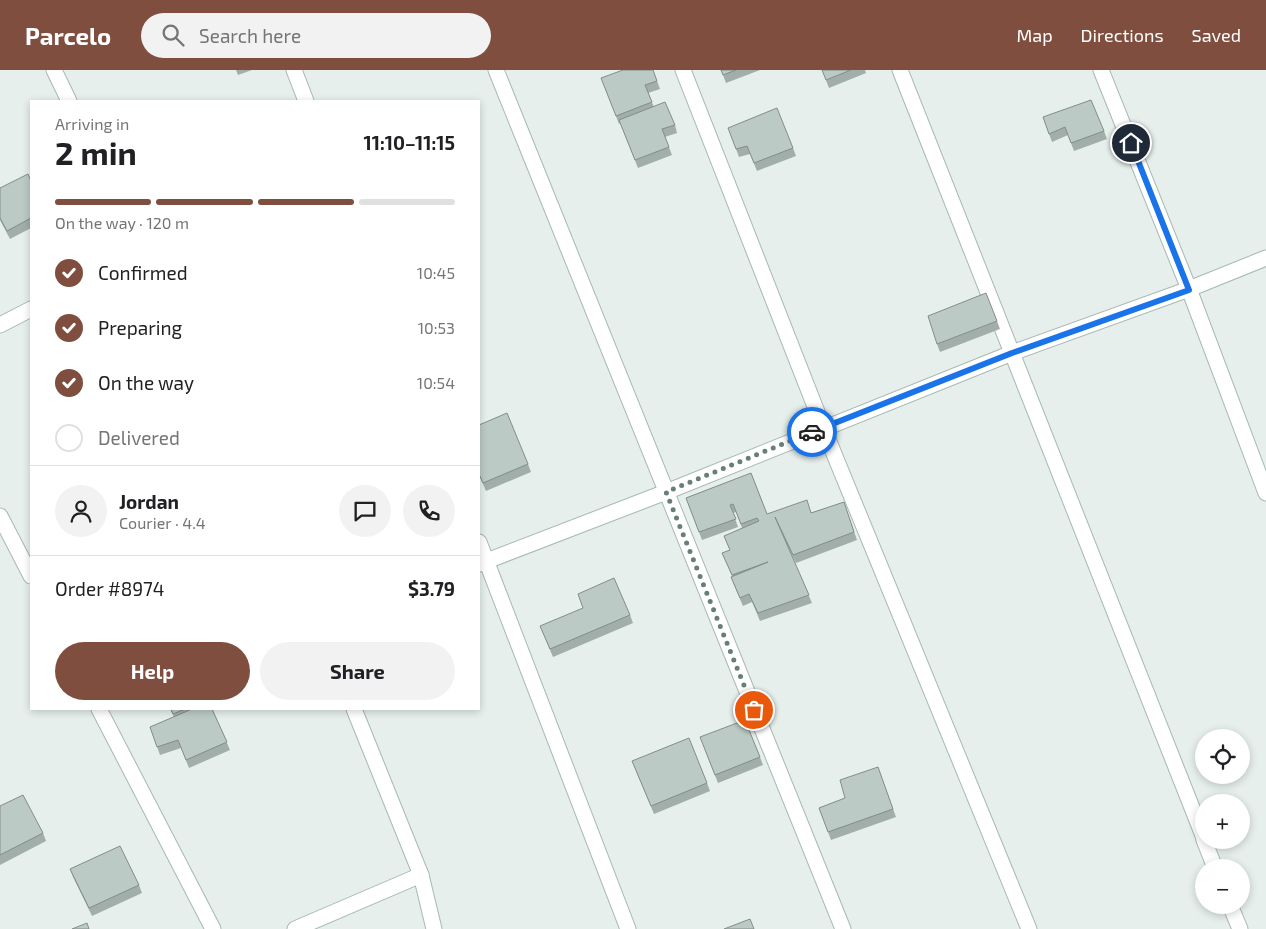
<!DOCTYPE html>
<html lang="en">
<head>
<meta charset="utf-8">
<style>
  body { margin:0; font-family:"Exo 2",sans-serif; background:#f2f2f2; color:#202124; height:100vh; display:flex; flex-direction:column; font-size:19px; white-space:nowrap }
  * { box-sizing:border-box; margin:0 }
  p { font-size:16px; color:#757577 }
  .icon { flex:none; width:28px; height:28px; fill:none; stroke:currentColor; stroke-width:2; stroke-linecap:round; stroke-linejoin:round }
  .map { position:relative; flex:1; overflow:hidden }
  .drawer { position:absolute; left:30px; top:30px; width:450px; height:610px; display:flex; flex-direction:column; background:#fff; border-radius:0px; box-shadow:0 2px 8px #0003 }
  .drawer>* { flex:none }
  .buttons { position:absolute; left:1195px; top:659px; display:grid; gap:10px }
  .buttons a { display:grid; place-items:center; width:55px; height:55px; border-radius:50%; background:#fff; box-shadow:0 2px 8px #0003; font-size:25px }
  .pin { position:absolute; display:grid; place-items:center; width:42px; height:42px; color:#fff; margin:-21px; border:2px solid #fff; border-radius:50%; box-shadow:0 1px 5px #0007 }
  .courier { position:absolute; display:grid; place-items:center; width:50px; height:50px; margin:-25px; border:4px solid #1a73e8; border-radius:50%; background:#fff; color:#222; box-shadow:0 1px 6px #0007 }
  .summary em { font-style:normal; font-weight:700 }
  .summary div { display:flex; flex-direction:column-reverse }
  .summary { display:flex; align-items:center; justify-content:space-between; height:85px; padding:0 25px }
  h1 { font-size:32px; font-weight:700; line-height:38px }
  .bar { display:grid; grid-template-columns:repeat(4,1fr); gap:8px 5px; align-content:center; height:60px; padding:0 25px }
  .bar i { height:6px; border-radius:4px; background:#e0e0e0 }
  .bar .active { background:#7f4e3f }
  .bar p { grid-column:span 4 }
  .line { display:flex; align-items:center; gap:12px; padding:0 25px; border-top:1px solid #e0e0e0 }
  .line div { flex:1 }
  .round { display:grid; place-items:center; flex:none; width:52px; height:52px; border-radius:26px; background:#f2f2f2 }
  ol { padding:0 25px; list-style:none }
  li { display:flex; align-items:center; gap:15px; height:55px }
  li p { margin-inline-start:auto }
  li .icon { padding:5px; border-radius:50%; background:#7f4e3f; color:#fff; stroke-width:4 }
  li:last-child { color:#757577 }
  li i { width:28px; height:28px; border:2px solid #e0e0e0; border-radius:50% }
  .button { display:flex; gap:10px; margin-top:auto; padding:10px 25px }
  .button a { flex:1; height:58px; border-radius:30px; background:#7f4e3f; color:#fff; font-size:20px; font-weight:700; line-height:58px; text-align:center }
  .button a+a { background:#f2f2f2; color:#202124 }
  header { display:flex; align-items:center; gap:30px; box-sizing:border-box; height:70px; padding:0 25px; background:#7f4e3f; color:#fff }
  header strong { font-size:24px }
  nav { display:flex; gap:28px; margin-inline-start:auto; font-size:18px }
  .search { width:350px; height:45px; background:#f2f2f2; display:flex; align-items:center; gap:12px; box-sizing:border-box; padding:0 18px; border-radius:28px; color:#757577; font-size:19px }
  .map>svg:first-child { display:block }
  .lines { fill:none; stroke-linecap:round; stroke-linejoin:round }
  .minor-casing { stroke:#a8b8b2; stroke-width:17 }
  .minor { stroke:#fff; stroke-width:15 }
  .wall { fill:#a1aea9 }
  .building { fill:#bbcac4; stroke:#838d89 }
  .done { stroke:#687f78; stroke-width:5; stroke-dasharray:0 9 }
  .route { stroke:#1a73e8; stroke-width:6 }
</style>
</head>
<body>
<header>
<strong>Parcelo</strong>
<div class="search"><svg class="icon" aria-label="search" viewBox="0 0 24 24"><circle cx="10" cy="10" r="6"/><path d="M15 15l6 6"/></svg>Search here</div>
<nav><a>Map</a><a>Directions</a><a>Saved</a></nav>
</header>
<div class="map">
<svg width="1266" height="859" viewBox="0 0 1266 859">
  <rect width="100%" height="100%" fill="#e6efeb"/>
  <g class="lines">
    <g class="minor-casing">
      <g id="minor">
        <polyline points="54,0 69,31"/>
        <polyline points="294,0 306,31"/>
        <polyline points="496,0 843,859"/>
        <polyline points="683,0 823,357 1029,859"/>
        <polyline points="900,0 1204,768"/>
        <polyline points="1101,0 1189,219 1266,423"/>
        <polyline points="0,255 31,239"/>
        <polyline points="0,446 31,506"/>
        <polyline points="479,472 628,859"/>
        <polyline points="479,494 666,422 1012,283 1189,219 1266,188"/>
        <polyline points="99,639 213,859"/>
        <polyline points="354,639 421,805 434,859"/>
        <polyline points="1204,770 1215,798"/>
        <polyline points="1230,835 1240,859"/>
        <polyline points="295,859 421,805"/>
      </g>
    </g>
    <use href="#minor" class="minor"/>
  </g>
  <g class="wall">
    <polygon points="236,0 252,0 238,5"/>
    <polygon points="653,0 660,19 648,23 654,37 675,55 677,63 665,67 672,85 638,98 620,53 619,54 601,8"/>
    <polygon points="721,0 760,0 726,13"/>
    <polygon points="822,0 865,0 866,3 829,18"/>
    <polygon points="1043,47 1104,61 1107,69 1074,81 1068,65 1052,72"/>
    <polygon points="728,58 793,78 796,86 757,101 750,84 739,87"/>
    <polygon points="31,111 31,158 10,169 0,150 0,118"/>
    <polygon points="997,251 1000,259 940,282 937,274"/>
    <polygon points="479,355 528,394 531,402 486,421 479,405"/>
    <polygon points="751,403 767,444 811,443 844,432 857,470 796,493 784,468 812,533 760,551 752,532 743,536 734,515 731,507 732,506 722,483 730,480 724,466 742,458 736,442 733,443 738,457 702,470 686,428"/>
    <polygon points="630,545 633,553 553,587 540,556"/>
    <polygon points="170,639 212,639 230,680 189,698 181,678 160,685 150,657 174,647"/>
    <polygon points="703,675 760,687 763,695 718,713"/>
    <polygon points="632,691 707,713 710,721 654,744"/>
    <polygon points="878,697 896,747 831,770 819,738 845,728"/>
    <polygon points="0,736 43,763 46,771 0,795"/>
    <polygon points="70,799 139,815 142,823 92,846 73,807"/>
  </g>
  <g class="building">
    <polygon points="623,0 653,0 657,11 645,15 652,32 616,46 601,8"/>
    <polygon points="721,0 736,0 723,5"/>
    <polygon points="822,0 851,0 826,10"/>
    <polygon points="1091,30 1104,61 1071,73 1065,57 1049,64 1043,47"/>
    <polygon points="665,32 675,55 662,59 669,77 635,90 619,50"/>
    <polygon points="777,38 793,78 754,93 747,76 736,79 728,58"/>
    <polygon points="28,104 31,111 31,148 7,161 0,148 0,118"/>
    <polygon points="986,223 997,251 937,274 928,246"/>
    <polygon points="507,343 528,394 483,413 479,404 479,355"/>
    <polygon points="751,403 767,444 807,430 811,443 844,432 854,462 793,485 775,447 809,525 758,543 749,524 740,528 731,507 768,492 732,505 722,483 730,480 724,466 759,451 757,448 741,454 733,434 730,435 736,449 699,462 686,428"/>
    <polygon points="614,508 630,545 550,579 540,556 583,538 578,524"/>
    <polygon points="171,639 185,639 173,644"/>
    <polygon points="192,639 212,639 227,672 186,690 178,670 157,677 150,657"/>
    <polygon points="745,650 760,687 715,705 700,667"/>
    <polygon points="689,668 707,713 651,736 632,691"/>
    <polygon points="878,697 893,739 828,762 819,738 845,728 840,710"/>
    <polygon points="23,725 43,763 0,785 0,736"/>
    <polygon points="120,776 139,815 89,838 70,799"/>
    <polygon points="750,849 754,859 724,859"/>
    <polygon points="87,853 89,859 72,859"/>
  </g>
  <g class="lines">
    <polyline class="done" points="754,640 666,422 812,362"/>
    <polyline class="route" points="812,362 1012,283 1189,220 1131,73"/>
  </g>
</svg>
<div class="buttons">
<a><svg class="icon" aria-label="locate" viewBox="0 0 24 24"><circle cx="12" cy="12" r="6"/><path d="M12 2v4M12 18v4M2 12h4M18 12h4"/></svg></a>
<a>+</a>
<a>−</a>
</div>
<div class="pin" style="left:754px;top:640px;background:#ea580c"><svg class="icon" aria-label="bag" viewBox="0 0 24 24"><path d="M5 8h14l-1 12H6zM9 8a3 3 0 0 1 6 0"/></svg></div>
<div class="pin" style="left:1131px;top:73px;background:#1f2937"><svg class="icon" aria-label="home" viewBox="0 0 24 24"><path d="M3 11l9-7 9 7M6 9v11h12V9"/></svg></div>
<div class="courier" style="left:812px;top:362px"><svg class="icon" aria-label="car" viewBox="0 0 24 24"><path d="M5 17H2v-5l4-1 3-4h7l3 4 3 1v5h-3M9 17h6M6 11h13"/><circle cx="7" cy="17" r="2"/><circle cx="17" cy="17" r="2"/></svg></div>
<section class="drawer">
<div class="summary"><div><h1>2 min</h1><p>Arriving in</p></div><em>11:10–11:15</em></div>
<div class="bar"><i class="active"></i><i class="active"></i><i class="active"></i><i></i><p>On the way · 120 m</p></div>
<ol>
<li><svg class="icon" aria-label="check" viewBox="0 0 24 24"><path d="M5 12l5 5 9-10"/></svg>Confirmed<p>10:45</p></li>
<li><svg class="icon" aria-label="check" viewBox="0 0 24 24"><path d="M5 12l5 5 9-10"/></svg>Preparing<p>10:53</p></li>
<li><svg class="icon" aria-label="check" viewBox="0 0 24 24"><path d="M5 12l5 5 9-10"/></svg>On the way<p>10:54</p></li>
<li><i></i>Delivered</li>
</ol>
<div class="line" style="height:90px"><a class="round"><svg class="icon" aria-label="person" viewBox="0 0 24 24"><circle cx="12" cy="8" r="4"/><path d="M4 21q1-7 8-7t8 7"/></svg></a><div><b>Jordan</b><p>Courier · 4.4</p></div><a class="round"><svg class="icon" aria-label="chat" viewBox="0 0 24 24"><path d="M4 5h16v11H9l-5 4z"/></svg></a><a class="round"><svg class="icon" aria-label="phone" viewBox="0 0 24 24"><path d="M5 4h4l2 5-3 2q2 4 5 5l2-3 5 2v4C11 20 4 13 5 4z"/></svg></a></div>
<div class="line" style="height:65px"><div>Order #8974</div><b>$3.79</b></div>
<div class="button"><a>Help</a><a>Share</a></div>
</section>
</div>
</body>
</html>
